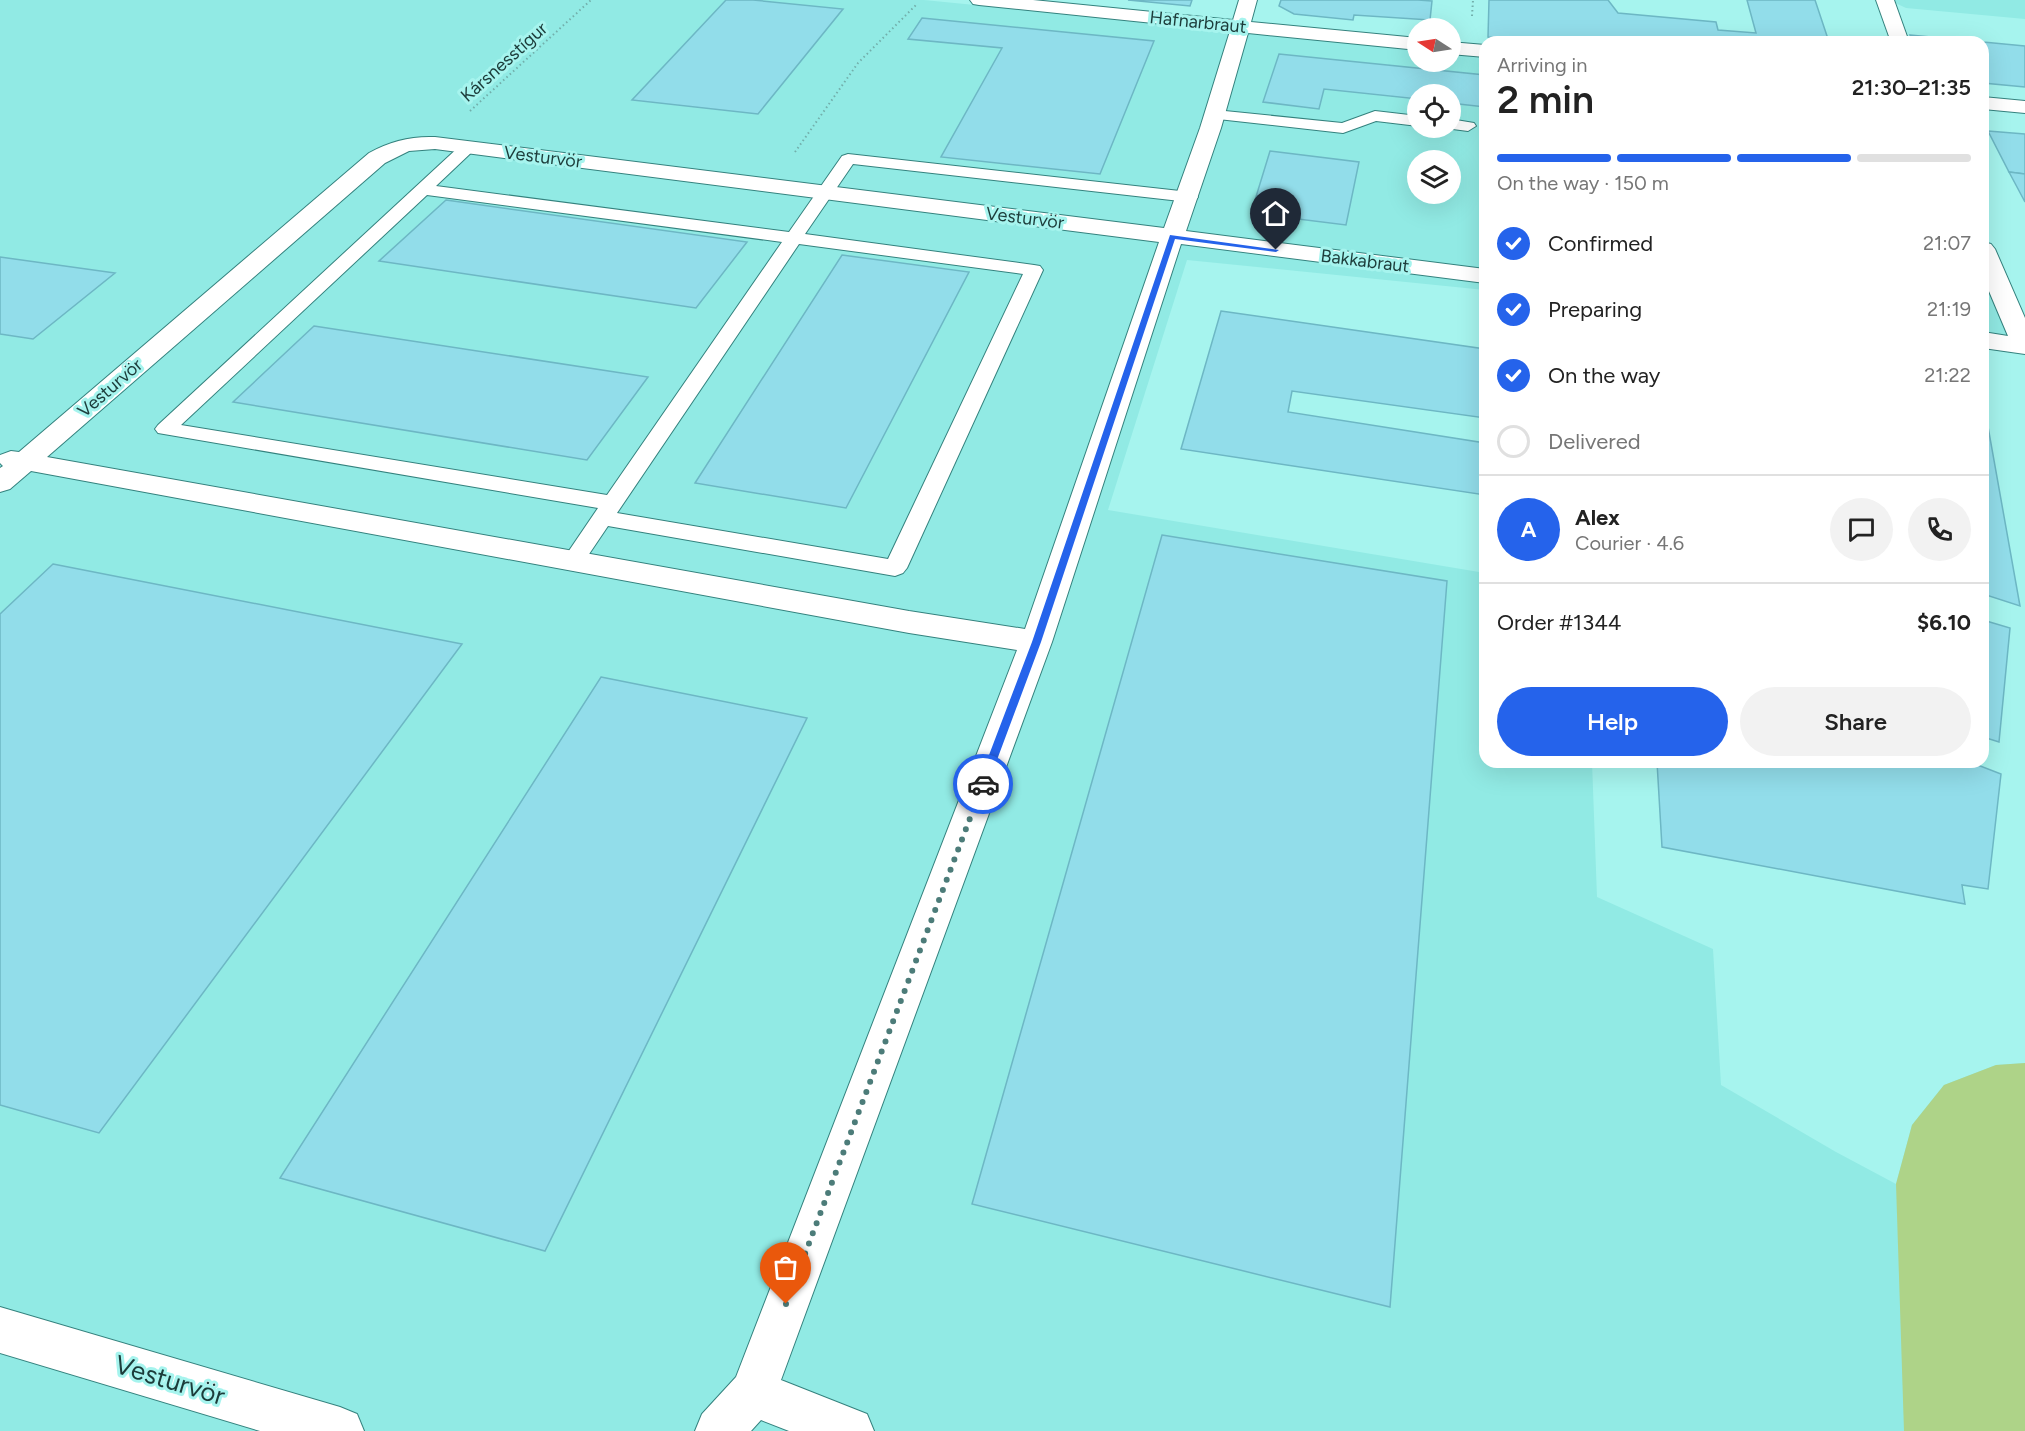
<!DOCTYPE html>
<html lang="en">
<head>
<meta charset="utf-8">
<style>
  body { margin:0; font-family:Figtree,sans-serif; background:#f2f2f2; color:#222; height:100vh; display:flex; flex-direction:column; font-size:22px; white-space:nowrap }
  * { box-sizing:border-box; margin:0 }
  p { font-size:20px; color:#767676 }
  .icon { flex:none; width:33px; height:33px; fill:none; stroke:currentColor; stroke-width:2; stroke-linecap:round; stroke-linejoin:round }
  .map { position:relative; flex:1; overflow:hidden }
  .panel { position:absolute; left:1479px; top:36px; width:510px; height:732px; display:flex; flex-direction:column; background:#fff; border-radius:18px; box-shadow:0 6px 24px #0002 }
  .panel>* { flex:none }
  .needle { width:39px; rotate:282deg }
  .tools { position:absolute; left:1407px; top:18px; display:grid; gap:12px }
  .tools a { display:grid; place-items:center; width:54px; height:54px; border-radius:50%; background:#fff; box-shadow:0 6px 24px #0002; font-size:30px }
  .pin { position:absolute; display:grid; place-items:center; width:51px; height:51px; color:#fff; margin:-62px -26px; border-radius:50% 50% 50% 0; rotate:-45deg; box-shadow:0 0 6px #0007 }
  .pin .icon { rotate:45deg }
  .courier { position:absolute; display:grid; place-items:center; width:60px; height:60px; margin:-30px; border:4px solid #2563eb; border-radius:50%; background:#fff; color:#222; box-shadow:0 2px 8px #0007 }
  .summary em { font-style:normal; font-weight:600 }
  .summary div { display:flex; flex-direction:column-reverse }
  .summary { display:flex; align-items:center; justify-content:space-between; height:102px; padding:0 18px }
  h1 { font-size:39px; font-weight:600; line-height:45px }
  .bar { display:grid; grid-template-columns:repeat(4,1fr); gap:9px 6px; align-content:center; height:72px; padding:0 18px }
  .bar i { height:8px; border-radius:4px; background:#e0e0e0 }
  .bar .selected { background:#2563eb }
  .bar p { grid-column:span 4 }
  .line { display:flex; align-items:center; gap:15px; padding:0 18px; border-top:2px solid #e0e0e0 }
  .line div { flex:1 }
  .round { display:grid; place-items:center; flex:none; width:63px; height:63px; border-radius:32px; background:#f2f2f2 }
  ol { padding:0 18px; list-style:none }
  li { display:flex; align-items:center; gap:18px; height:66px }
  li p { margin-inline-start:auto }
  li .icon { padding:6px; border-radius:50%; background:#2563eb; color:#fff; stroke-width:4 }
  li:last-child { color:#767676 }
  li i { width:33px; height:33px; border:3px solid #e0e0e0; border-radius:50% }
  .cta { display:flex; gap:12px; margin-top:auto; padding:12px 18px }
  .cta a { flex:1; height:69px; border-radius:36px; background:#2563eb; color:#fff; font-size:24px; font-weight:600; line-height:69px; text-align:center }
  .cta a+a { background:#f2f2f2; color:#222 }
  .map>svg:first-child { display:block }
  .built { fill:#91eae4; fill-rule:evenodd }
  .water { fill:#aed388 }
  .building { fill:#92ddea; stroke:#6db7c4; stroke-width:1.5 }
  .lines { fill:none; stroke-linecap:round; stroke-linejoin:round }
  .lane-casing { stroke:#34827e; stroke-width:2 }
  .street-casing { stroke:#34827e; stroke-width:2 }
  .path { stroke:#72afab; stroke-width:2; stroke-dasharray:1.5 3; stroke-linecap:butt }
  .lane { fill:#fff; fill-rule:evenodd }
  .street { fill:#fff; fill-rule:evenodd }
  .route { fill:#2563eb }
  .done { stroke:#4c7c79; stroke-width:6; stroke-dasharray:0 10.8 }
  .labels { text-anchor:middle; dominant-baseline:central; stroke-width:6; stroke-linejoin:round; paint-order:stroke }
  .far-street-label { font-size:18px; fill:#1c3c3a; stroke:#a6f4ee }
  .near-street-label { font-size:26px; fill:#1c3c3a; stroke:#a6f4ee }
</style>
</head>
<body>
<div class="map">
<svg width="2025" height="1431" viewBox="0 0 2025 1431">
  <rect width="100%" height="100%" fill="#a6f4ee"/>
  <g class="built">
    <path d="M0 0H924L1417 48 1418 62H1450L1451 51 1485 54V290L1187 260 1108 510 1485 573V762H1592L1597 897 1713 949 1721 1085 1836 1152 1896 1184 1912 1125 1944 1085 1996 1065 2025 1063V1431H0ZM1418 94H1450V128H1418ZM1418 160H1450V194H1418Z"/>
    <polygon points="1889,0 2025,0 2025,19 1906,8"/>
    <polygon points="1983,248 2024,345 1983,341"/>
  </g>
  <polygon class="water" points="2025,1063 2025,1431 1904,1431 1896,1184 1912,1125 1944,1085 1996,1065"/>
  <g class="building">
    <polygon points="726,0 753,0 843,9 758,114 632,100"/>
    <polygon points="1128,0 1192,0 1190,6"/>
    <polygon points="1281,0 1418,0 1432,1 1430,20 1354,15 1353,20 1294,14 1279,6"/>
    <polygon points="1489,0 1608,0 1618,13 1716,22 1718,30 1756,33 1747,0 1815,0 1829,42 1538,42 1488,37"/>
    <polygon points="922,18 1154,41 1100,174 941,157 1002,48 908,39"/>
    <polygon points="1910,35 2025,46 2025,87 1983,83 1983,42 1913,42"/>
    <polygon points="1279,54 1485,75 1485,107 1450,103 1450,94 1418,94 1418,99 1324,89 1319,109 1263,102"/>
    <polygon points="1988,131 2025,134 2025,174 2009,172"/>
    <polygon points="1270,151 1359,162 1346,225 1251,213"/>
    <polygon points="2009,172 2025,174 2025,202"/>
    <polygon points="1484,177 1485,177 1485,243 1481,242"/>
    <polygon points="446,200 747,242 696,308 379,261"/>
    <polygon points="842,255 969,272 846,508 695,483"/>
    <polygon points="0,257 115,273 33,339 0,334"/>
    <polygon points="1221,311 1485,349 1485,418 1292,391 1288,412 1485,443 1485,495 1181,449"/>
    <polygon points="314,326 648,377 587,460 233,402"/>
    <polygon points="1983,420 1987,421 2020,606 1983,594"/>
    <polygon points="1162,535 1447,581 1390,1307 972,1204"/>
    <polygon points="53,564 462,644 99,1133 0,1105 0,614"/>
    <polygon points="1983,620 2010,628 1999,742 1983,737"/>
    <polygon points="601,677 807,718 545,1251 280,1178"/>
    <polygon points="1657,762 1970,762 2001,774 1988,889 1962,885 1965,904 1662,847"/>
  </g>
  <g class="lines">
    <g class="lane-casing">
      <g id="lane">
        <polygon points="1215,110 1342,123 1375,111 1418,116 1418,126 1376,121 1343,133 1209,118 1207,115 1209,112"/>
        <polygon points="1450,119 1474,123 1476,126 1468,131 1445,128 1450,128"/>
        <path d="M468 142 476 147 474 150 436 186 789 232 842 156 848 154 1189 192 1195 193 1198 197 1195 201 1189 202 853 164 805 234 1034 265 1040 266 1043 270 907 568 903 573 895 576 608 526 581 566 573 569 565 566 562 561 598 508 158 433 155 429 158 425 462 144ZM427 195 782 242 607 495 181 425ZM799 244 1023 274 888 559 617 513Z"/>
      </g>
    </g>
    <g class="street-casing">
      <g id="street">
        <path d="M970 0H1033L1233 20 1239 0H1257L1251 22 1418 38V50L1248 33 1221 128 1186 231 1485 269V283L1181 244 1052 642 781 1380 867 1414 874 1431H789L761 1420 751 1431H695L702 1414 736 1377 1017 650 909 633 31 471 10 489 0 492V468L3 466 0 463V455L11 451 19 452 369 153C390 141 412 136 435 137L1164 228 1200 128 1230 31 979 5 973 4ZM435 149 1159 242 1025 629 909 611 47 457 385 163 409 151Z"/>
        <polygon points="1876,0 1894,0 1909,42 1891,42"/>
        <polygon points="1450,42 1485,45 1485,57 1450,54"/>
        <polygon points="1983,97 2025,101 2025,113 1983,109"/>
        <polygon points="1983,242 1991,244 1995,249 2025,318 2025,354 1983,348 1983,332 2008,336 1983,277"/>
        <polygon points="0,1307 340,1407 357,1414 364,1431 260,1431 0,1353"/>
      </g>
    </g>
    <g class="path">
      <polyline points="1472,16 1473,0"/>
      <polyline points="470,111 591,0"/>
      <polyline points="795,152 858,63 916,5"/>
    </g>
    <use href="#lane" class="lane"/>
    <use href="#street" class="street"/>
  </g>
  <polygon class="route" points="1170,235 1279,250 1276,252 1175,239 1041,642 988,784 983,788 979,787 978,784 1032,642"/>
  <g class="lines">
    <polyline class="done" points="786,1304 983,784"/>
  </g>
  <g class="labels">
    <g class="far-street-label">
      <text transform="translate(1198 22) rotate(6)">Hafnarbraut</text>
      <text transform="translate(504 62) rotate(-42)">Kársnesstígur</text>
      <text transform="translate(543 157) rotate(7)">Vesturvör</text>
      <text transform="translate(1025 218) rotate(7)">Vesturvör</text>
      <text transform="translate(1365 261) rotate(7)">Bakkabraut</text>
      <text transform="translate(110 388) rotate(-41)">Vesturvör</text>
    </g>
    <g class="near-street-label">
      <text transform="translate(170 1380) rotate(17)">Vesturvör</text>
    </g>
  </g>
</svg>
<div class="tools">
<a><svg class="needle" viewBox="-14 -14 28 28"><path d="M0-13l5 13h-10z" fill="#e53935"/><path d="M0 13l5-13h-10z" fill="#767676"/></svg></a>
<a><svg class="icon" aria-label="locate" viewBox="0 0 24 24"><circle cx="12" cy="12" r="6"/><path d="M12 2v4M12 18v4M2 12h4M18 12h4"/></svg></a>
<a><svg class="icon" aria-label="layers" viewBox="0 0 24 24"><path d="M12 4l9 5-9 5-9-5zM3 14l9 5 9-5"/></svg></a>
</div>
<div class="pin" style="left:786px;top:1304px;background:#ea580c"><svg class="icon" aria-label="bag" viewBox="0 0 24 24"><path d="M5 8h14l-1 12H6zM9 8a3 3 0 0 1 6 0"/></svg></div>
<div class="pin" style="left:1276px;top:250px;background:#1f2937"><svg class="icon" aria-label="home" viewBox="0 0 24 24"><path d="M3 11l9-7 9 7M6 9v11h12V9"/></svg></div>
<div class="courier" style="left:983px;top:784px"><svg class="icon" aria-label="car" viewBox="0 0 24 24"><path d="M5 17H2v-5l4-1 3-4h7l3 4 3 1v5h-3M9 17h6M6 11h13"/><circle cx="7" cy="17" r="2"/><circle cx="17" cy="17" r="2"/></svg></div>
<section class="panel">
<div class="summary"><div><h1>2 min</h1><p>Arriving in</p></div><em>21:30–21:35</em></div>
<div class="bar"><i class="selected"></i><i class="selected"></i><i class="selected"></i><i></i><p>On the way · 150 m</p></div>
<ol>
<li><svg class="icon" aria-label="check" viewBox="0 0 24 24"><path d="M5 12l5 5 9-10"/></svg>Confirmed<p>21:07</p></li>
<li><svg class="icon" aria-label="check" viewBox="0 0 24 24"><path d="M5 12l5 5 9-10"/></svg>Preparing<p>21:19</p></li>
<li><svg class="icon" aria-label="check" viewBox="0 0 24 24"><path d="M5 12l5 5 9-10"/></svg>On the way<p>21:22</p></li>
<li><i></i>Delivered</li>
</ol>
<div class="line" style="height:108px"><b class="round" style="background:#2563eb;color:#fff">A</b><div><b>Alex</b><p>Courier · 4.6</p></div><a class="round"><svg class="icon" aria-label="chat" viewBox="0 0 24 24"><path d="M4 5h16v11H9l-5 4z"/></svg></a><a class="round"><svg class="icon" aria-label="phone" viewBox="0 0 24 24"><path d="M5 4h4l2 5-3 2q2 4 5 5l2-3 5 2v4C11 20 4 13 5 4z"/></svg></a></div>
<div class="line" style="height:78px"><div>Order #1344</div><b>$6.10</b></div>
<div class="cta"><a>Help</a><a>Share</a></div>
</section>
</div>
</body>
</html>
